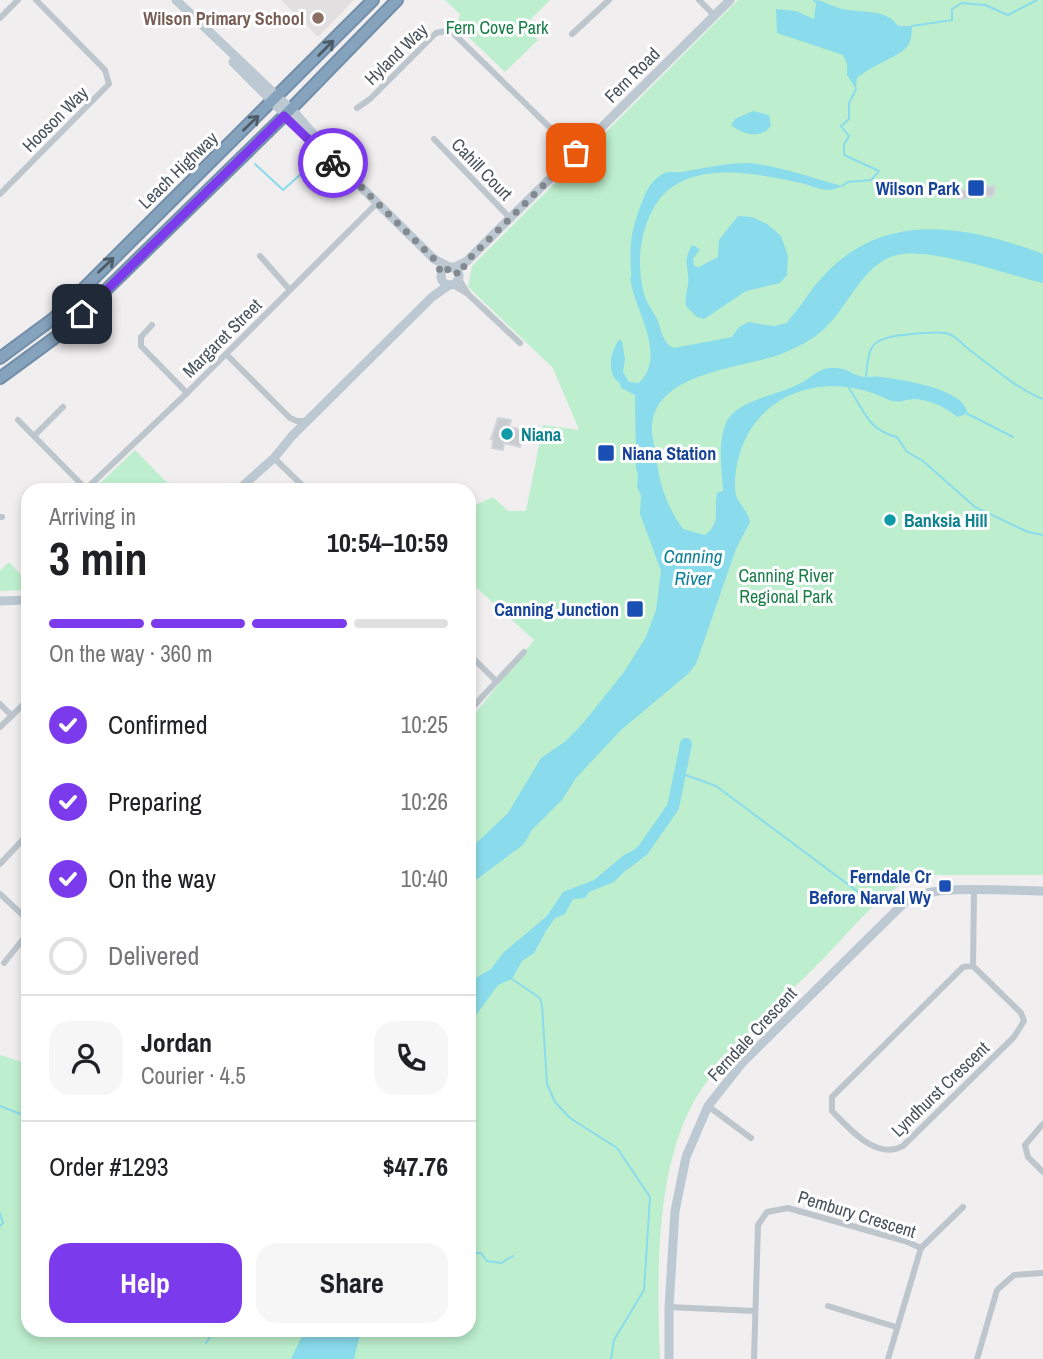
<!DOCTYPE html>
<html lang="en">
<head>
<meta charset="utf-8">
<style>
  body { margin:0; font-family:"Archivo Narrow",sans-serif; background:#f6f6f6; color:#202124; height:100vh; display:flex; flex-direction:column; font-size:26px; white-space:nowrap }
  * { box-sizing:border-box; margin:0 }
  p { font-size:23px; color:#757577 }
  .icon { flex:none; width:38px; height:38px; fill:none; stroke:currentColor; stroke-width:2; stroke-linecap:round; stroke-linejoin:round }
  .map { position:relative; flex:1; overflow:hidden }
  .drawer { position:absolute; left:21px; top:483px; width:455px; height:854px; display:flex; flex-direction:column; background:#fff; border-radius:21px; box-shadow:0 4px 10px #0003 }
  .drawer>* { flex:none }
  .pin { position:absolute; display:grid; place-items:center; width:60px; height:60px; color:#fff; margin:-30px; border-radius:14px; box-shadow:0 4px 10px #0006 }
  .courier { position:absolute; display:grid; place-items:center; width:70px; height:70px; margin:-35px; border:5px solid #7c3aed; border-radius:50%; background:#fff; color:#222; box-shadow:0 2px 9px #0007 }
  .head em { font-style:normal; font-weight:800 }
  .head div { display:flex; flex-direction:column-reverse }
  .head { display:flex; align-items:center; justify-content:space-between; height:119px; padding:0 28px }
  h1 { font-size:46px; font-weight:800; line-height:52px }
  .bar { display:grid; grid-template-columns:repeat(4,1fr); gap:10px 7px; align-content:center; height:84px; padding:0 28px }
  .bar i { height:9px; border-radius:5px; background:#e0e0e0 }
  .bar .current { background:#7c3aed }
  .bar p { grid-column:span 4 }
  .line { display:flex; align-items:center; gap:18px; padding:0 28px; border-top:2px solid #e0e0e0 }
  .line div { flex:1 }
  .round { display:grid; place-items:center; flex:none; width:74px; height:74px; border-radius:21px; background:#f6f6f6 }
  ol { padding:0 28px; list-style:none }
  li { display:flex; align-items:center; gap:21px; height:77px }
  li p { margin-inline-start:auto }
  li .icon { padding:7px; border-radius:50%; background:#7c3aed; color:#fff; stroke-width:4 }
  li:last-child { color:#757577 }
  li i { width:38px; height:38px; border:4px solid #e0e0e0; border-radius:50% }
  .cta { display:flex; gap:14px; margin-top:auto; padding:14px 28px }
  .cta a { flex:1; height:80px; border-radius:21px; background:#7c3aed; color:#fff; font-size:28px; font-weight:800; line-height:80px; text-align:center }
  .cta a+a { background:#f6f6f6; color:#202124 }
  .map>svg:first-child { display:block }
  .education { fill:#e2dfe1 }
  .green { fill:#bdefce }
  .water { fill:#8adbeb }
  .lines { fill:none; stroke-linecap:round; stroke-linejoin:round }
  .stream { stroke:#8adbeb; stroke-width:2 }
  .river { stroke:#8adbeb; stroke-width:12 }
  .building { fill:#c8ccd1; stroke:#d2d5da; stroke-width:2 }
  .highway-casing { stroke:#728ea9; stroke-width:14 }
  .street { stroke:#bdc6cd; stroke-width:6 }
  .secondary { stroke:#bcc8d2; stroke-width:9 }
  .highway { stroke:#86a3bd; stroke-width:10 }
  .oneway { stroke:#4d5b66 }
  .done { stroke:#82898f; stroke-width:7; stroke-dasharray:0 12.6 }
  .route { stroke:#7c3aed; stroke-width:9 }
  .education-dot { fill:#8d6e63; stroke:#fff; stroke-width:2.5 }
  .transit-dot { fill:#1a4fb4; stroke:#fff; stroke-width:2.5 }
  .culture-dot { fill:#0f9aa8; stroke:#fff; stroke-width:2.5 }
  .labels { text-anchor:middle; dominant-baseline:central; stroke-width:6; stroke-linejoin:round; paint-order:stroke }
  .education-label { font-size:18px; font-weight:bold; fill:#785e54; stroke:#fff; text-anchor:end }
  .park-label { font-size:18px; fill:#187d47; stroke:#fff }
  .street-label { font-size:18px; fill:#47535c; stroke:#fff }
  .transit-label { font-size:18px; font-weight:bold; fill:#164399; stroke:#fff; text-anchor:end }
  .culture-label { font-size:18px; font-weight:bold; fill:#0d838f; stroke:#fff; text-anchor:start }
  .water-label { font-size:19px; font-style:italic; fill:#0d8199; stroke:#fff }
</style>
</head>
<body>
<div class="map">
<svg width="1043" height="1359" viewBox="0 0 1043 1359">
  <rect width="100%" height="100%" fill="#f1eeef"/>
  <polygon class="education" points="281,0 354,0 318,37"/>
  <g class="green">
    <polygon points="445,0 550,0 524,26 538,40 505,72 457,26 460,14"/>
    <path d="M738 0H1043V875H923C883 887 851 931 822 960 781 1002 732 1043 699 1093 654 1164 657 1278 660 1359H0V1055L28 1064V1330H469V721L534 640 469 581V502L473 506 493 497 508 511H526L543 425 579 430 553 368 468 287 472 266Z"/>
    <polygon points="135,450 174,490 93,490"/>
    <polygon points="9,562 28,582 28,590 0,591 0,571"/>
  </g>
  <g class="water">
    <path d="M812 0C825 0 828 5 839 8 858 14 886 7 898 26H912C912 33 911 43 906 48 897 57 871 66 857 78L856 89 847 75V64L843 55 777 33 776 9 796 11 814 19 816 3Z"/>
    <path d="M753 111 769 115 771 126C761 139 743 135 731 125L735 119Z"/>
    <path d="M750 163C783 167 812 178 842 186 825 195 813 185 796 182 749 172 679 158 652 211 639 236 637 267 644 294 647 304 652 309 656 317 662 329 661 342 674 348L732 337 738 328 748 322 774 326 787 323C792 314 798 310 803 302 864 210 950 219 1043 254V283C1006 274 939 250 903 254 862 258 848 313 817 335 808 342 795 348 784 353 747 368 657 370 652 425 651 433 654 443 655 451 659 481 665 504 683 529L705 535C722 521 713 513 717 493L723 491C722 470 717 445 726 423 736 400 779 395 799 384 812 378 816 369 831 368 847 367 849 373 860 376 867 379 874 375 881 377 903 380 961 388 967 411L964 415 957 417C946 407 928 399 913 399 904 400 897 404 887 399 813 364 734 404 735 489 736 504 748 509 750 522L736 549 696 664 688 674 621 730 576 778 562 800 532 830 523 845 469 885V850L508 813 541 758 566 741 584 722 624 672 646 637 656 610 661 571 640 514 641 495 637 487 638 475 636 468 635 395 621 388 620 383C606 375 610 351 619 340L622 341 625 359 623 372 629 382 639 383C667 355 636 312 631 283 629 275 632 281 631 273 630 247 630 235 639 210 644 197 648 183 661 175 668 170 674 173 682 172 704 168 726 163 750 163Z"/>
    <path d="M738 216 752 217 767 224 781 236 788 256 787 275 780 283 746 291 704 319 697 317 686 306C684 295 690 286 688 276 687 264 684 259 692 245L700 249 693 259 694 266 699 267 718 257 719 240Z"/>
    <polygon points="634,851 638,854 637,859 614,882 589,892 585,898 573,899 565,914 555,918 546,931 534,953 522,961 512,979 498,985 469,1025 469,982 491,969 504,952 547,916 563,892 594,880 625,854"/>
    <polygon points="305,1330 361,1330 354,1359 291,1359"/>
  </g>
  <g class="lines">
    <g class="stream">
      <polyline points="912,26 952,20 952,9 962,3 985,5 1008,15 1037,0"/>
      <polyline points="255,164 283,190 311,165"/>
      <polyline points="842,186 848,182 871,180 879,171 844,155 844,145 849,136 841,126 849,119 849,103 856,89"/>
      <path d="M866 377C869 347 869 339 902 335 915 334 932 331 945 333 955 335 960 342 967 348 992 366 1015 388 1043 399"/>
      <path d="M849 388C865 412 867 429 897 437L907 452 923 461 975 507 1028 532 1043 535"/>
      <polyline points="966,413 1013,437"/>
      <polyline points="680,773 716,786 877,906"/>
      <polyline points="512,979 540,998 542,1005 547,1084 555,1102 570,1118 617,1148 650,1197 644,1290 614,1340 611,1359"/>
      <polyline points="0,1106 28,1117"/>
      <polyline points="0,1213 3,1223 0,1226"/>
      <polyline points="469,1247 473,1253 481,1253 487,1261 501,1263 513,1256"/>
      <polyline points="206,1343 215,1330"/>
    </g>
    <polyline class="river" points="625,864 643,850 673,807 686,744"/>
  </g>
  <g class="building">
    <polygon points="994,186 994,193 991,197 986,195 959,199 958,191"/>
    <polygon points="498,418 511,420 509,427 524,430 520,447 504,443 503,450 492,448 493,439 491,439"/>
  </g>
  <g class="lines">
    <g class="highway-casing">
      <g id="highway">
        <polyline points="0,358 54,318 373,0"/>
        <polyline points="0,378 64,331 284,116 397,0"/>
      </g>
    </g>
    <g class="street">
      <polyline points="699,0 714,15"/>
      <polyline points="0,18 18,0"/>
      <polyline points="572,34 609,0"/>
      <polyline points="357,108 370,99 436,33 450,30 576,153"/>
      <polyline points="434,139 510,218"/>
      <polyline points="0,194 109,84 105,70 36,0"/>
      <polyline points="260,256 290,290"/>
      <polyline points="459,279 468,294"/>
      <polyline points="453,285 468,294 520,343"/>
      <polyline points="152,325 141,337 141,346 187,393"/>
      <polyline points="226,354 290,418 297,421 307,421"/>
      <polyline points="18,420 86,489"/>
      <polyline points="34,436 63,407"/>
      <polyline points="274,458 307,490"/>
      <polyline points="85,490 187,393 377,203"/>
      <polyline points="0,517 2,517"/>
      <polyline points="469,654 496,681"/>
      <polyline points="0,704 12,716"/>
      <polyline points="469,711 524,652"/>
      <polyline points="0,727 28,700"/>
      <polyline points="0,864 28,834"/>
      <polyline points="0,894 28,920"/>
      <polyline points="4,963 28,933"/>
      <path d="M973 966 963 967 832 1097V1111C849 1128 876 1161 903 1146L1014 1037 1024 1021 1021 1013 973 966 974 892"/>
      <polyline points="708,1106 751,1138"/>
      <polyline points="1043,1124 1025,1145 1028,1157 1043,1172"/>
      <polyline points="828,1306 896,1327"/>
      <polyline points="669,1307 755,1311"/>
      <polyline points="754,1359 758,1225 767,1212 788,1208 905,1241 921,1248"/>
      <polyline points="888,1359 921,1248 963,1207"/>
      <polyline points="977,1359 997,1290 1014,1275 1043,1273"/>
    </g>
    <g class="secondary">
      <polyline points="176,0 296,114 347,173 434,259 449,267"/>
      <polyline points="233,62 329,159"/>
      <circle cx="450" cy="276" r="9"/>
      <polyline points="453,268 467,261 510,218 730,0"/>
      <polyline points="238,490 274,458 292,436 432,297 449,285"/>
      <polyline points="0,601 28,600"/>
      <path d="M669 1359V1307L675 1211 686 1157 708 1106 743 1062 908 899C935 884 1010 891 1043 891"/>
    </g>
    <use href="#highway" class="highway"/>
  </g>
  <defs><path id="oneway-shaft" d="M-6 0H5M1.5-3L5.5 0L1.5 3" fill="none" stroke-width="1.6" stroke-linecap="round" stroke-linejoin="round" transform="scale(1.75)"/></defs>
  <g class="oneway">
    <use href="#oneway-shaft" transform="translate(326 48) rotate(-45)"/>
    <use href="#oneway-shaft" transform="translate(251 123) rotate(-44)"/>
    <use href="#oneway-shaft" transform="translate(106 265) rotate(-44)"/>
  </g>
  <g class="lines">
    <polyline class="done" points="333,163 347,173 434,259 442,274 451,267 459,275 467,261 576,153"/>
    <polyline class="route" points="82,314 284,116 333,163"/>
  </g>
  <circle class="education-dot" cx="318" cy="18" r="7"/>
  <g class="transit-dot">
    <rect x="967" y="179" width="18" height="18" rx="3.5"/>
    <rect x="597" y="444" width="18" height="18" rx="3.5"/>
    <rect x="626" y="600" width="18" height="18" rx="3.5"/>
    <rect x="938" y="879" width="14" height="14" rx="3.5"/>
  </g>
  <g class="culture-dot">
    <circle cx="507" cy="434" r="7"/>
    <circle cx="890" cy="520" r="7"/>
  </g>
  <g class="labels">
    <g class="education-label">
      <text x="304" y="18">Wilson Primary School</text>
    </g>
    <g class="park-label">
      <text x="497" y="27">Fern Cove Park</text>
      <text x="786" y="575">Canning River<tspan x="786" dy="21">Regional Park</tspan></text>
    </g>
    <g class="street-label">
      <text transform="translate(396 54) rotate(-44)">Hyland Way</text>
      <text transform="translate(632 75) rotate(-45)">Fern Road</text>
      <text transform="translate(55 119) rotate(-45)">Hooson Way</text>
      <text transform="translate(482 169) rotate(46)">Cahill Court</text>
      <text transform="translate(178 170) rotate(-44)">Leach Highway</text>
      <text transform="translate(222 338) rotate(-45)">Margaret Street</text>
      <text transform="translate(752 1034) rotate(-47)">Ferndale Crescent</text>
      <text transform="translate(940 1089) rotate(-44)">Lyndhurst Crescent</text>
      <text transform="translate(857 1214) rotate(17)">Pembury Crescent</text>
    </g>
    <g class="transit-label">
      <text x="960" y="188">Wilson Park</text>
      <text x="622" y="453" text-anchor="start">Niana Station</text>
      <text x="619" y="609">Canning Junction</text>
      <text x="931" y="876">Ferndale Cr<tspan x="931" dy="21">Before Narval Wy</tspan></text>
    </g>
    <g class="culture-label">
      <text x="521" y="434">Niana</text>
      <text x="904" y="520">Banksia Hill</text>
    </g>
    <g class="water-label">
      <text x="693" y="556">Canning<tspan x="693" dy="22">River</tspan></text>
    </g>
  </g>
</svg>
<div class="pin" style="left:576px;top:153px;background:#ea580c"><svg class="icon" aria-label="bag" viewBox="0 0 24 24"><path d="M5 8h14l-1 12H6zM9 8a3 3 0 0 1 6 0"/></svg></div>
<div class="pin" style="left:82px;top:314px;background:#1f2937"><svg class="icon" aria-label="home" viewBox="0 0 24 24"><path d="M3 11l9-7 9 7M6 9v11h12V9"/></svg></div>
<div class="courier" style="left:333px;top:163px"><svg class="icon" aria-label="bike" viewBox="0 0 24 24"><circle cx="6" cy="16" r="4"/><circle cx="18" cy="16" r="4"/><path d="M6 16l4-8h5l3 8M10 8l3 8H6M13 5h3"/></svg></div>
<section class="drawer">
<div class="head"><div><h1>3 min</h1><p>Arriving in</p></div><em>10:54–10:59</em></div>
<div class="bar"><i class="current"></i><i class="current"></i><i class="current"></i><i></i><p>On the way · 360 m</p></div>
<ol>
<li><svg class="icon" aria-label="check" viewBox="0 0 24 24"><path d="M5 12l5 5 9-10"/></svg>Confirmed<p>10:25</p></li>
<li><svg class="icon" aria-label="check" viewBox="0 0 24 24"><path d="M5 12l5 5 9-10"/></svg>Preparing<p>10:26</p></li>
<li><svg class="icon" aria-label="check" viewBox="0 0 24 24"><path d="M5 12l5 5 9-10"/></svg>On the way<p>10:40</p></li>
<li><i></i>Delivered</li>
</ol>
<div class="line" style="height:126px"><a class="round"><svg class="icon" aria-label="person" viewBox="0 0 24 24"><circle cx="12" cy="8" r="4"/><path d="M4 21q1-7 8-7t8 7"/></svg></a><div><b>Jordan</b><p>Courier · 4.5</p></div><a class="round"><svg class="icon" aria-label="phone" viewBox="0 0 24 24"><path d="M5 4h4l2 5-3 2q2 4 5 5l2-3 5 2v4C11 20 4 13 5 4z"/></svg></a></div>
<div class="line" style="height:91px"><div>Order #1293</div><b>$47.76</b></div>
<div class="cta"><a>Help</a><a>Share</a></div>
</section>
</div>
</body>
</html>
